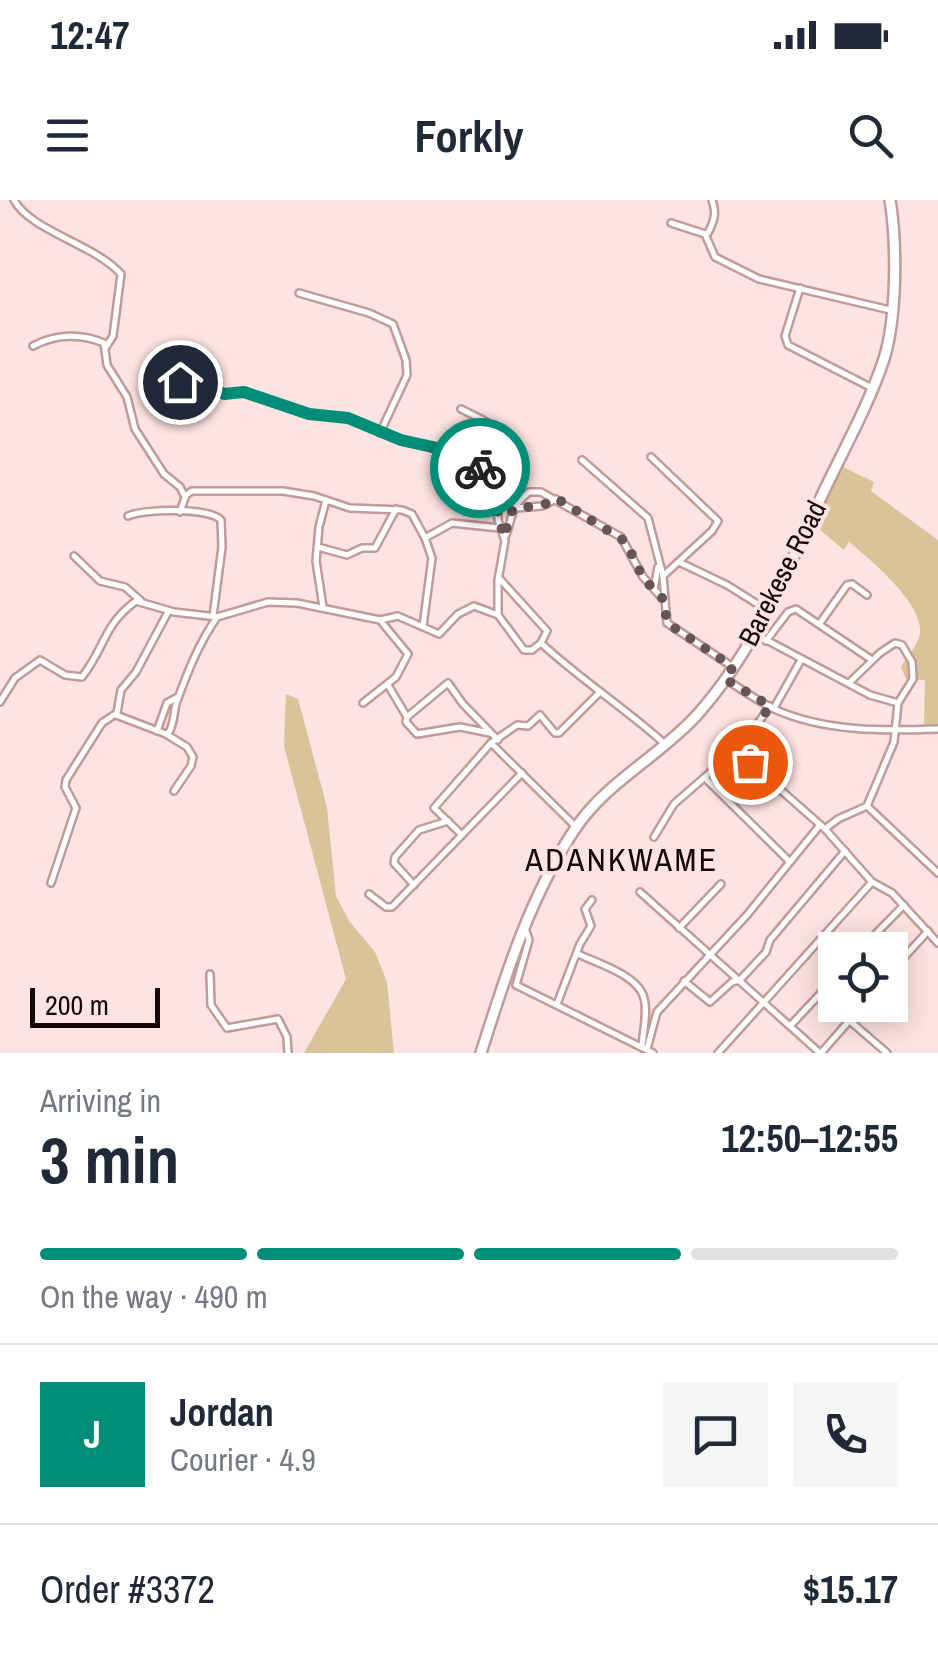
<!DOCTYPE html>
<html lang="en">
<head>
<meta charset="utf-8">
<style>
  body { margin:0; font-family:"Archivo Narrow",sans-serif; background:#f6f6f7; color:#1f2937; height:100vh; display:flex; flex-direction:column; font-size:38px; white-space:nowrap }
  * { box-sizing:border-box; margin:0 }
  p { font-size:32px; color:#747a83 }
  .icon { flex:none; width:55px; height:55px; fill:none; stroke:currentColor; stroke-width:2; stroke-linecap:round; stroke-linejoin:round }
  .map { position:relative; height:853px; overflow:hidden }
  .drawer { display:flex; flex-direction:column; background:#fff; flex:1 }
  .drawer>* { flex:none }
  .buttons { position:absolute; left:818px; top:732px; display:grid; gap:20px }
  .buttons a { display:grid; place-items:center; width:90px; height:90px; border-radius:0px; background:#fff; box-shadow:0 5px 25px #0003; font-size:50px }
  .scale { position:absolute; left:30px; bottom:25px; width:130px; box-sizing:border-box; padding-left:10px; border:5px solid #150808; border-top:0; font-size:28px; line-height:35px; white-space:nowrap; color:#150808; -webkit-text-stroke:8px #fde4e2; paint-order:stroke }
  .pin { position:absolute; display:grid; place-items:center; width:85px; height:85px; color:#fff; margin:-42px; border:5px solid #fff; border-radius:50%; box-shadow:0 2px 10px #0007 }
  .courier { position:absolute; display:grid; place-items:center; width:100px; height:100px; margin:-50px; border:8px solid #008e78; border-radius:50%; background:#fff; color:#222; box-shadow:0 2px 12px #0007 }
  .summary em { font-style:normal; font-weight:800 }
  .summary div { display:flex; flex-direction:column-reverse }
  .summary { display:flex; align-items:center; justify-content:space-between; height:170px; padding:0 40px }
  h1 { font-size:65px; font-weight:800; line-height:75px }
  .bar { display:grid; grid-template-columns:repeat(4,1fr); gap:15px 10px; align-content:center; height:120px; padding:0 40px }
  .bar i { height:12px; border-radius:8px; background:#e0e1e3 }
  .bar .on { background:#008e78 }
  .bar p { grid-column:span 4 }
  .line { display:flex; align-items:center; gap:25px; padding:0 40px; border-top:2px solid #e0e1e3 }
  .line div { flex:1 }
  .round { display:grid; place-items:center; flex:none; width:105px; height:105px; border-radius:0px; background:#f6f6f7 }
  .status { display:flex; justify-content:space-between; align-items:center; height:70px; padding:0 50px; background:#fff; direction:ltr }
  .status svg { height:28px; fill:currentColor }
  header { display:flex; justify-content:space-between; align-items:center; height:130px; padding:0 40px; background:#fff; font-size:45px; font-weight:800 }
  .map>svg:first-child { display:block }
  .green { fill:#d9c399 }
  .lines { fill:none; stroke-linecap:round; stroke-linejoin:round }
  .minor-casing { stroke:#c19b98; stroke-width:10 }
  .major-casing { stroke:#c19b98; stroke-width:14 }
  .minor { stroke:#fff; stroke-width:5 }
  .major { stroke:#fff; stroke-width:9 }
  .done { stroke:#665554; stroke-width:10; stroke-dasharray:0 18 }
  .route { stroke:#008e78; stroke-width:12 }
  .labels { text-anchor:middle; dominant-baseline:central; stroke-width:8; stroke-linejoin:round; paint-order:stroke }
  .street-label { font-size:28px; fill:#150808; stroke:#fde4e2 }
  .quarter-label { font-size:32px; letter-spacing:2.5px; fill:#150808; stroke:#fde4e2 }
</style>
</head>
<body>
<div class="status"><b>12:47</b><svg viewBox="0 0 49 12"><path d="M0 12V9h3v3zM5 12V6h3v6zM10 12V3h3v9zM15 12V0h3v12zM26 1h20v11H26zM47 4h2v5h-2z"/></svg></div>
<header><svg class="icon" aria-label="menu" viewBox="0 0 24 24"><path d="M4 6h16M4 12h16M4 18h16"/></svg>Forkly<svg class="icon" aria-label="search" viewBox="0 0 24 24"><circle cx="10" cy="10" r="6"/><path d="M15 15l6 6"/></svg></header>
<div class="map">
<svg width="938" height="853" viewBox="0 0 938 853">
  <rect width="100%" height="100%" fill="#fde4e2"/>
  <g class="green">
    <path d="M841 266 874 282 871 291 938 340V524L924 526 925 480 906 479 901 467C907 457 919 444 920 433 924 404 870 359 849 342L844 350 813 324Z"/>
    <polygon points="286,494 298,499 327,607 336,696 349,721 375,752 387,782 394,853 304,853 346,779 284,546"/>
  </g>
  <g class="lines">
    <g class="minor-casing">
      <g id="minor">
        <path d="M14 0C31 31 94 44 121 74L113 136 106 147"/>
        <polyline points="671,23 705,34 715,57 759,79 890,110"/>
        <path d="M705 34 708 33C714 21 717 13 712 0"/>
        <polyline points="800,88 785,136 788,145 872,188"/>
        <polyline points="299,93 369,113 393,124 406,160 407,175 380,233"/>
        <path d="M33 146C55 134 81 133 104 143L107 165 127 197 135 229 164 274 180 287 185 297"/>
        <polyline points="174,175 180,182 205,184 224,194 244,192 309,214 348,218 401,241 444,251 496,275"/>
        <polyline points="461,209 483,220 508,240 496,275 498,320 505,341 498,380 498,415"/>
        <polyline points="651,257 718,321 712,331 663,376"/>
        <polyline points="582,260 648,318 663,376 667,423 733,467"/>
        <polyline points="516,308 542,306 556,299"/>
        <polyline points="180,312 186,295 192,291 283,291 314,296 350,308 402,310 412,314 425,338 452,323 499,328"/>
        <path d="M128 316C144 309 208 307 221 320L222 347 213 416"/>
        <path d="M505 337C514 317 508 309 529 292H541L621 337 643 377 662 398"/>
        <polyline points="318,347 347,355 362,348 375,348 396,309"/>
        <polyline points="74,356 100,381 125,387 141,401"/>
        <polyline points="679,362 727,385 767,410"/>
        <polyline points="499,378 547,431 541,443"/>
        <polyline points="654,389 658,367"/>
        <polyline points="323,407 316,361 319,327 326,300"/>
        <polyline points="820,423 847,385 852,384 867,395"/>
        <polyline points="423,426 432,358 425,338"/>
        <polyline points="755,434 870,495 898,503"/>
        <polyline points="766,441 788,412 796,409 872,460"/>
        <path d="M727 480C742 490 758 501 774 509 825 532 884 531 938 529"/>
        <polyline points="388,485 407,517 406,522 417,534 460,527 490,533"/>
        <path d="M0 502 15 478 40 460 65 475 82 477C105 448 103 425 136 401L174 412 217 417 268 402 297 403 380 420 398 416 439 434 458 414 474 406 498 415 524 450H532L541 443C581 480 625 508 665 544"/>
        <polyline points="363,503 396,477 408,454 380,420"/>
        <polyline points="774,508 801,460"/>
        <path d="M116 515 166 534 169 532C175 522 173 512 177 501 188 471 198 445 217 417"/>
        <polyline points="407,517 448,483 463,504 498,540"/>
        <polyline points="157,531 167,503 178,497"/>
        <polyline points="166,534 187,547 193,557 191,566 174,591"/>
        <polyline points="491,543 576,627"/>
        <polyline points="744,543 750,562 758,570 825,629 872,682 892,693 938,743"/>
        <polyline points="705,578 789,661"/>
        <polyline points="867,606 938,673"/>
        <polyline points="825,629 838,619 867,606 894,542 898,503 913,479 912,462 902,445 895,443 880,453 850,482"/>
        <polyline points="462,635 434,608 491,543 517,525 528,526 540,515 555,533 559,533 600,492"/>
        <polyline points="654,637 674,604 744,543 770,506"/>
        <polyline points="51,683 76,608 65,587 66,580 102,523 117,513 121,490 136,472 168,412"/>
        <polyline points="414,685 394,663 395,657 419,630 448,621"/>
        <polyline points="640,692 820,853"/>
        <polyline points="369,694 386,707 392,707 522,573"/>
        <polyline points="525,728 529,740 516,785 653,853"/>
        <polyline points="679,728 721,684"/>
        <polyline points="860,750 904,705"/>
        <path d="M578 754C597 763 638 775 644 798 648 812 643 832 642 846"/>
        <polyline points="890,773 928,731"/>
        <polyline points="210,774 211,805 227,828 278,819 287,837 288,853"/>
        <polyline points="684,781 710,802 732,782 740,780 766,752 770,740 845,651"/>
        <polyline points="557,804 580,744 591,726 585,709 592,700"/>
        <polyline points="850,821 887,853"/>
        <polyline points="790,826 835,778"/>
        <polyline points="647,849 657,812 747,715 820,625"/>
        <polyline points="718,853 872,682"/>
        <polyline points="821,853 863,805"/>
      </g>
    </g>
    <g class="major-casing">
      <path id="major" d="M481 853C505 777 530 696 575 629 606 582 660 556 697 515 755 450 788 368 824 291 845 247 869 204 884 159 897 117 897 43 890 0"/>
    </g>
    <use href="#minor" class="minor"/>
    <use href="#major" class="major"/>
  </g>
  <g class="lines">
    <polyline class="done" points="480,268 496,275 498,320 505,337 509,316 514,308 542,306 556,298 626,342 643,378 664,400 667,423 733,467 725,479 770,506 744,543 750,562"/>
    <polyline class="route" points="180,182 208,186 224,194 244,192 309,214 348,218 401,240 433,247 480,268"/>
  </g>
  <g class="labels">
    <g class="street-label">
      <text transform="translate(782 373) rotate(-63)">Barekese Road</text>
    </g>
    <g class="quarter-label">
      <text x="622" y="659">ADANKWAME</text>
    </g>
  </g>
</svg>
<div class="buttons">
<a><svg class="icon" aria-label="locate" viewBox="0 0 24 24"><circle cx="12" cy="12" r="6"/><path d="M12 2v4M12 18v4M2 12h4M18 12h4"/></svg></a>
</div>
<div class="scale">200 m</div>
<div class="pin" style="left:750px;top:562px;background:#ea580c"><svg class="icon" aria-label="bag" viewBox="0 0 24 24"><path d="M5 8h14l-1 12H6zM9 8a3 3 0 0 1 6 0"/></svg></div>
<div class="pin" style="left:180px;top:182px;background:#1f2937"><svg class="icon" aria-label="home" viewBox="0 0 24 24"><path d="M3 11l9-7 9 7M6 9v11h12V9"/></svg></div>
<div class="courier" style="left:480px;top:268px"><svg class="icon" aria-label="bike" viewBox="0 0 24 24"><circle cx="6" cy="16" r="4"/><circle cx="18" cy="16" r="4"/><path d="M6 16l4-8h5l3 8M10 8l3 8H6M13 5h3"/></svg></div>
</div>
<section class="drawer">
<div class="summary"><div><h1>3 min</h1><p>Arriving in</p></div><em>12:50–12:55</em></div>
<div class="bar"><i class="on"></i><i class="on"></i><i class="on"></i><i></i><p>On the way · 490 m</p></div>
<div class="line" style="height:180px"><b class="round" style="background:#008e78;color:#fff">J</b><div><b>Jordan</b><p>Courier · 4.9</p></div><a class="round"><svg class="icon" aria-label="chat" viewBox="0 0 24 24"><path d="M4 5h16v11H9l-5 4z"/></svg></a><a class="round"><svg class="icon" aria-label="phone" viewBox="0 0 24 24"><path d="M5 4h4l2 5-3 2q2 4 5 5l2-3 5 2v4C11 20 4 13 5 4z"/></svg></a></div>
<div class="line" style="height:130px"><div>Order #3372</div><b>$15.17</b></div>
</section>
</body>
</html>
